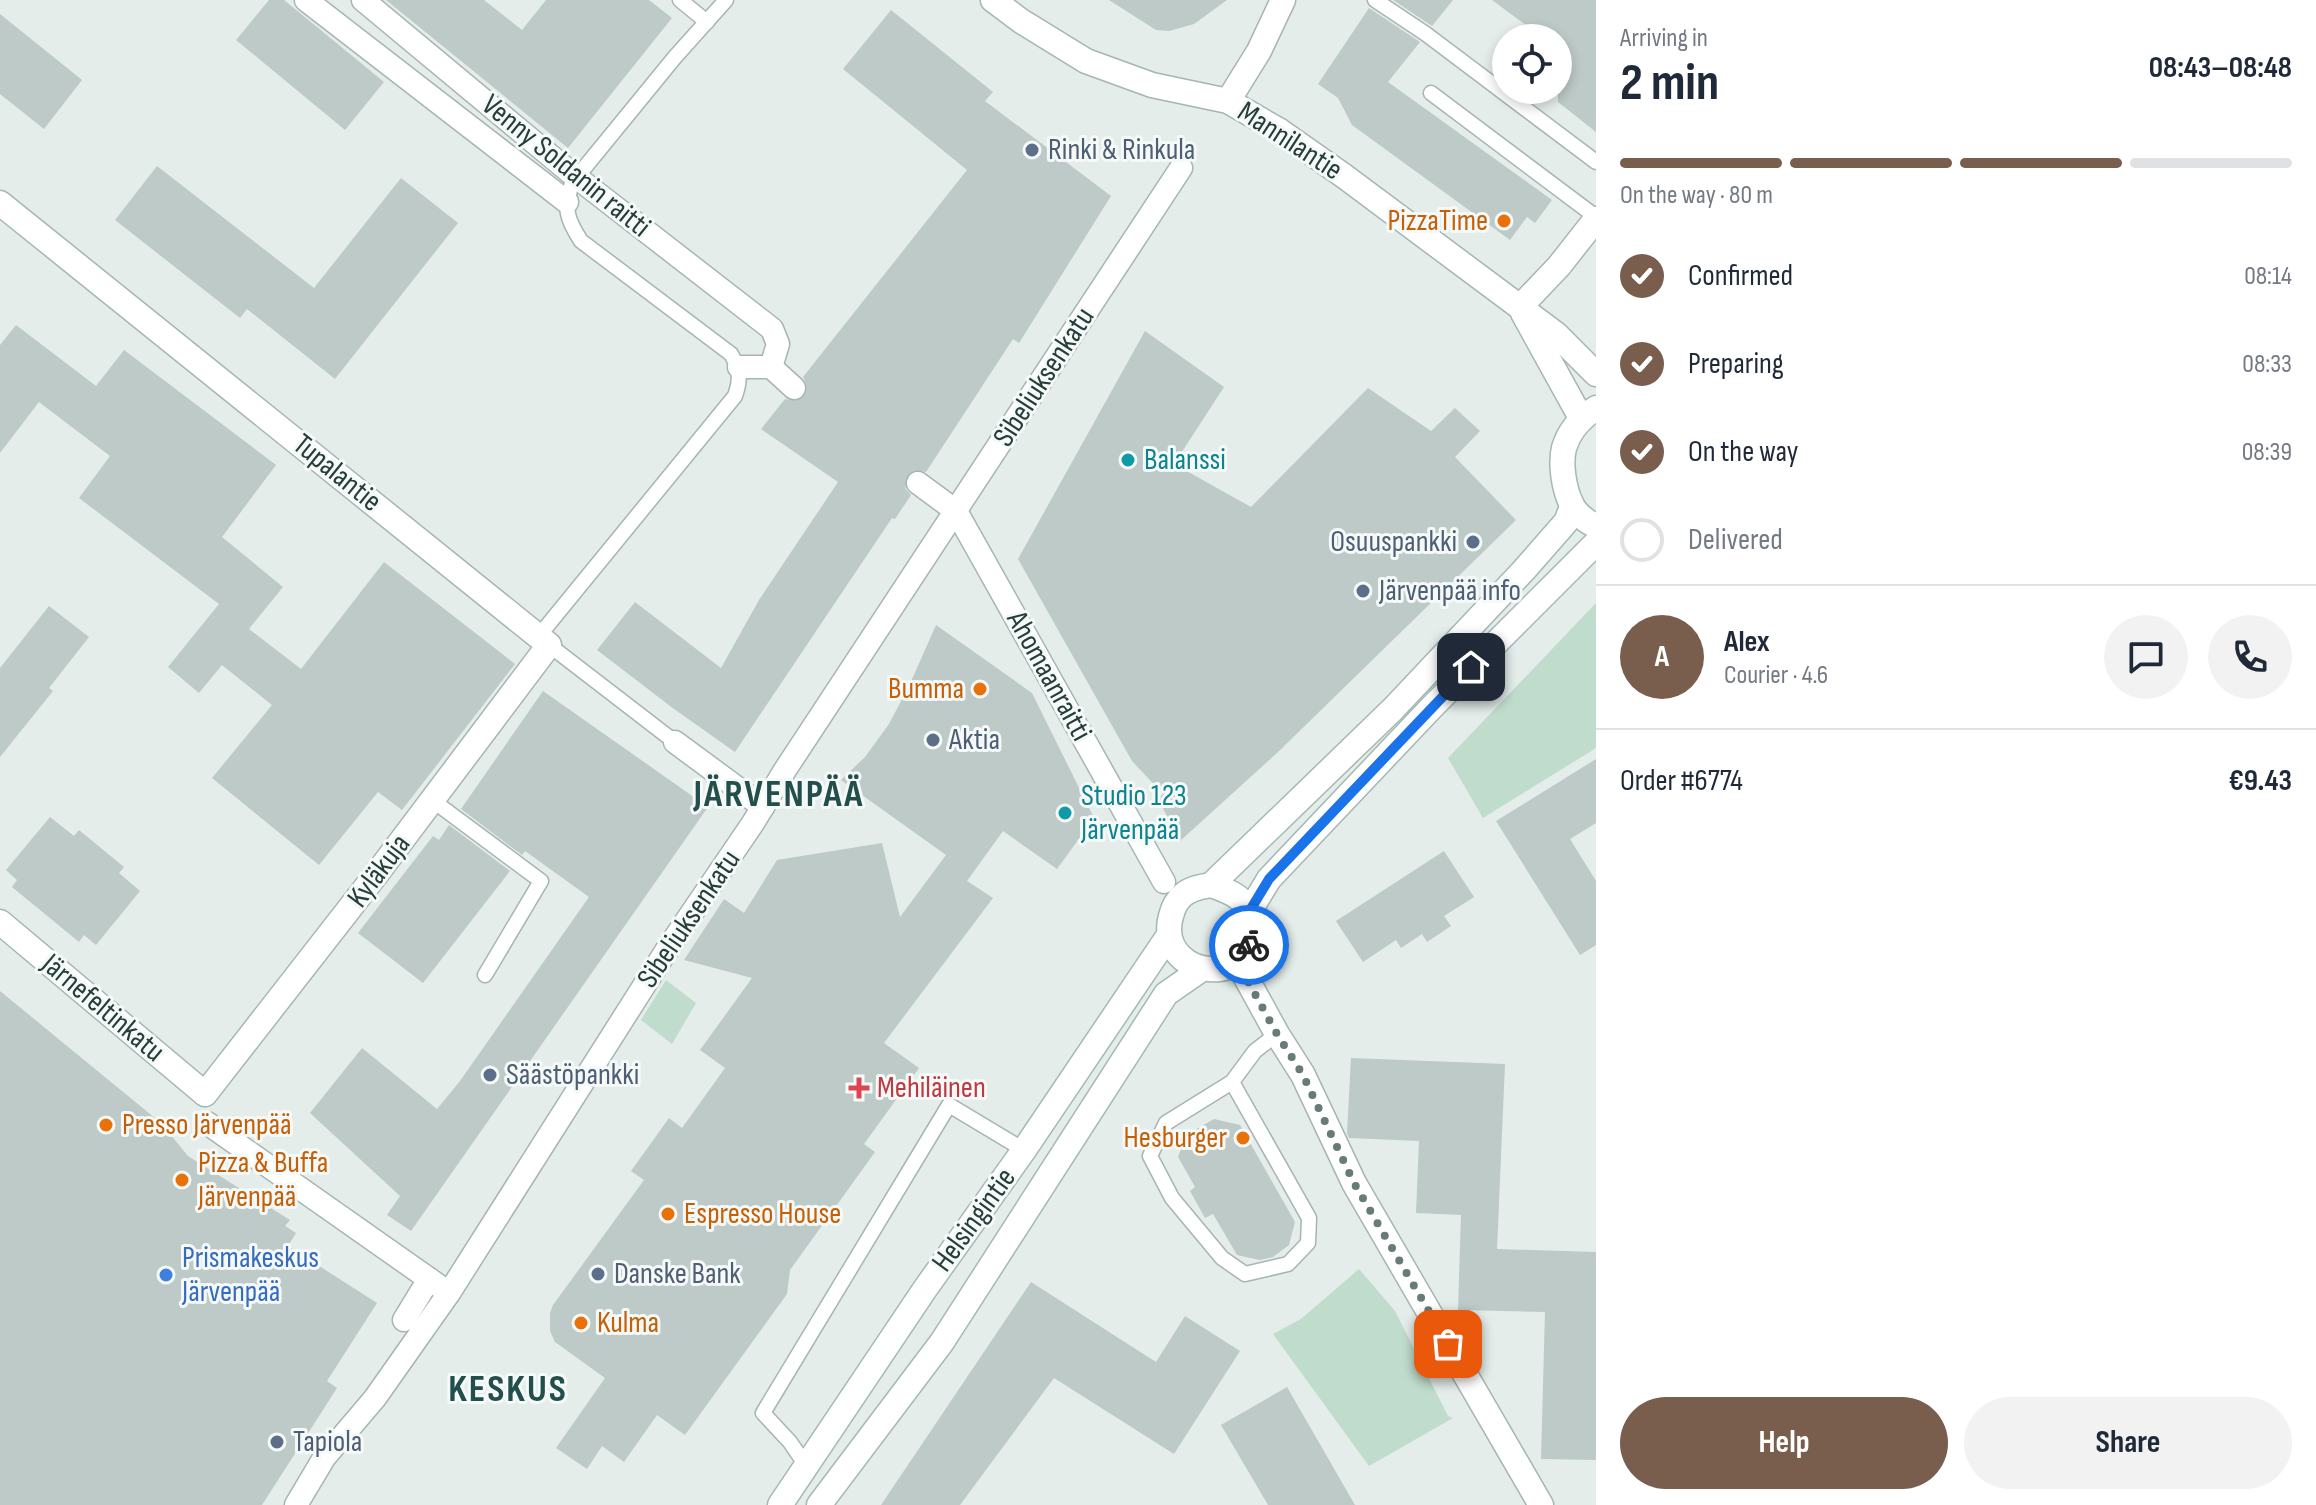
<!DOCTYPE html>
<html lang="en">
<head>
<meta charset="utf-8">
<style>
  body { margin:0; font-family:"Sofia Sans Condensed",sans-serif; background:#f2f2f3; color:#1f2937; height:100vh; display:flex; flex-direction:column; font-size:30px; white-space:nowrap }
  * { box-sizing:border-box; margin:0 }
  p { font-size:26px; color:#747a83 }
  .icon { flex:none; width:44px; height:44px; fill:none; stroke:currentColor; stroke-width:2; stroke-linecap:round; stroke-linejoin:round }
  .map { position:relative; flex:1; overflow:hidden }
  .details { display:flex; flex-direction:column; background:#fff; width:720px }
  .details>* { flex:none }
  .buttons { position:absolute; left:1492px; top:24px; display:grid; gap:16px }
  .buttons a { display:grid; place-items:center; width:80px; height:80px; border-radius:50%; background:#fff; box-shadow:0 4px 12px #0003; font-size:40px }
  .pin { position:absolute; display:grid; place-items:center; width:68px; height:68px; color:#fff; margin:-34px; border-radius:16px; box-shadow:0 4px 12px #0006 }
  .courier { position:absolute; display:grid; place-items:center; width:80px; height:80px; margin:-40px; border:6px solid #1a73e8; border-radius:50%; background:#fff; color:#222; box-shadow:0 2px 10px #0007 }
  .summary em { font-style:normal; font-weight:700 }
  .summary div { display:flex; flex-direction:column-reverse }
  .summary { display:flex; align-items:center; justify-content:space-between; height:136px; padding:0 24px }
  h1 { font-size:52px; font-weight:700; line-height:60px }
  .bar { display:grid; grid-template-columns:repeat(4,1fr); gap:12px 8px; align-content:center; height:96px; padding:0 24px }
  .bar i { height:10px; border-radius:6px; background:#e0e1e3 }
  .bar .active { background:#795d4d }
  .bar p { grid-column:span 4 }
  .line { display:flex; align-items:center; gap:20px; padding:0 24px; border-top:2px solid #e0e1e3 }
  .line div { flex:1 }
  .round { display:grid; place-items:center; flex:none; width:84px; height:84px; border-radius:42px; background:#f2f2f3 }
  ol { padding:0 24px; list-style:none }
  li { display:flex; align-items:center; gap:24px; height:88px }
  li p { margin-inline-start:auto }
  li .icon { padding:8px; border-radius:50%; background:#795d4d; color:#fff; stroke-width:4 }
  li:last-child { color:#747a83 }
  li i { width:44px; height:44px; border:4px solid #e0e1e3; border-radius:50% }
  .button { display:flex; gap:16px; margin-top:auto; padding:16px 24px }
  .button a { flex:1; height:92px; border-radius:48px; background:#795d4d; color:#fff; font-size:32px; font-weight:700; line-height:92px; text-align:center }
  .button a+a { background:#f2f2f3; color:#1f2937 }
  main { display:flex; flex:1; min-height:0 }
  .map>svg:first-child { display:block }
  .green { fill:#bfdccc }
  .building { fill:#bdcac7 }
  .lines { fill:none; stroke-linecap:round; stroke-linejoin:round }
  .pedestrian-tunnel { stroke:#becac7; stroke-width:22; stroke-dasharray:22 11; stroke-linecap:butt }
  .service-casing { stroke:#a7b5b2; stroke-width:17 }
  .pedestrian-casing { stroke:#a7b5b2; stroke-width:25 }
  .minor-casing { stroke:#a7b5b2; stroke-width:27 }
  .secondary-casing { stroke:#a4b8b4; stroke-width:27 }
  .service { stroke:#fff; stroke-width:14 }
  .pedestrian { stroke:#fff; stroke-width:22 }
  .minor { stroke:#fff; stroke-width:24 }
  .secondary { stroke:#fff; stroke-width:24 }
  .done { stroke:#687b78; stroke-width:8; stroke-dasharray:0 14.4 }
  .route { stroke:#1a73e8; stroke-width:10 }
  .service-dot { fill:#5c6f8a; stroke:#f5f9f8; stroke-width:3 }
  .food-dot { fill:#e8710a; stroke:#f5f9f8; stroke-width:3 }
  .culture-dot { fill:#0f9aa8; stroke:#f5f9f8; stroke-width:3 }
  .health-dot { fill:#e0444e; stroke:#f5f9f8; stroke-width:3 }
  .shop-dot { fill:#3f7fe0; stroke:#f5f9f8; stroke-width:3 }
  .labels { text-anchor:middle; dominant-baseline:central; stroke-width:6; stroke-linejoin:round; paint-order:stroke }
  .street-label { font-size:30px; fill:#253d3b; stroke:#f5f9f8 }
  .service-label { font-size:30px; fill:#4e5e75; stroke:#f5f9f8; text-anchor:start }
  .food-label { font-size:30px; fill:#c56008; stroke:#f5f9f8; text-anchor:start }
  .culture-label { font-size:30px; fill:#0d838f; stroke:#f5f9f8; text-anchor:start }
  .health-label { font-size:30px; fill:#be3a42; stroke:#f5f9f8; text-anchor:start }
  .shop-label { font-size:30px; fill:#366cbe; stroke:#f5f9f8; text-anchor:start }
  .district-label { font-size:38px; font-weight:bold; letter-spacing:2px; fill:#224e4b; stroke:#f5f9f8 }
</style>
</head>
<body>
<main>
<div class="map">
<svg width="1596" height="1505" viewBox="0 0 1596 1505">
  <rect width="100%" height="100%" fill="#e4edea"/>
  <g class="green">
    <polygon points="1596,603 1596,748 1483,818 1448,758"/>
    <polygon points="666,980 696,1003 672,1044 641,1020"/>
    <polygon points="1359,1269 1395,1311 1448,1416 1453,1418 1369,1466 1273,1334 1301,1319"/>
  </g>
  <g class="building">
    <polygon points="269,0 284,0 384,82 345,130 236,40"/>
    <polygon points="386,0 484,0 522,30 546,0 649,0 672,18 568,148"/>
    <polygon points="1109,0 1227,0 1194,24 1169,31 1156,30"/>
    <polygon points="1393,0 1453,0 1432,26"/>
    <polygon points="1492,0 1596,0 1596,132 1558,102 1558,38 1543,38"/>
    <polygon points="1369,8 1420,42 1388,82 1552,200 1535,223 1527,217 1510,240 1352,125 1338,98 1318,84"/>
    <polygon points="891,10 993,92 985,101 1111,196 1019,343 1013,339 926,472 913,470 906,475 905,488 911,495 895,519 892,518 735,752 674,709 597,650 635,602 721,668 759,600 838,482 761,429 785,399 797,401 805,397 807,385 803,377 967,170 843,69"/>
    <polygon points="0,14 82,80 44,129 0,94"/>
    <polygon points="157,166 314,288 401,178 458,223 335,379 247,309 240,318 115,220"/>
    <polygon points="16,325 96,386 124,350 276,465 222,537 283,587 249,629 301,669 384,562 515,664 402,810 378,792 319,865 212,778 272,705 222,665 199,693 168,667 219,604 79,498 110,456 39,402 0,453 0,345"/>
    <polygon points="1145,331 1224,387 1174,464 1251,507 1368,388 1431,431 1455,408 1480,431 1455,457 1516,520 1277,753 1180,841 1158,799 1163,794 1132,761 1018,559"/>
    <polygon points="49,606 89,637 49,688 53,691 0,757 0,668"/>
    <polygon points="936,625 1032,693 1094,818 1057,869 1003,831 967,881 993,898 884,1043 919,1068 864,1144 875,1152 790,1270 787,1294 685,1435 657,1415 624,1462 602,1446 587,1469 556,1448 605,1378 555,1342 550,1331 550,1313 553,1305 644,1180 631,1171 669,1118 682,1128 725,1068 700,1050 752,978 684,960 724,899 744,913 777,860 882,843 900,917 946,855 841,780 865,757 889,724 909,686"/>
    <polygon points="543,691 708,807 411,1231 387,1215 400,1196 310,1113 362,1048 437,1109 460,1081 589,897 525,851 522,855 461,809"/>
    <polygon points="1596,759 1596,823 1570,839 1596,881 1596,945 1580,955 1496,821"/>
    <polygon points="50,817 74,836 79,830 124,867 119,873 140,891 96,945 84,935 79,942 12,887 17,880 6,870"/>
    <polygon points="449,825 510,871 423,983 358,933 433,836 439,840"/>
    <polygon points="1444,851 1474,897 1444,916 1451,926 1427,942 1422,934 1401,948 1396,940 1363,962 1336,921"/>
    <polygon points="0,991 161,1123 188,1156 290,1220 285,1226 296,1233 288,1246 377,1303 327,1381 337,1388 262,1505 0,1505"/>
    <polygon points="1351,1058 1505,1064 1497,1249 1596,1252 1596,1460 1541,1459 1545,1312 1458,1310 1461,1215 1416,1213 1419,1141 1349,1138 1347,1133"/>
    <polygon points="1214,1119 1240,1125 1295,1222 1289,1245 1273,1257 1260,1260 1237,1255 1213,1214 1205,1218 1190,1191 1195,1187 1178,1157 1186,1135"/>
    <polygon points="1031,1282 1156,1362 1185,1316 1240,1351 1174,1454 1054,1378 960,1505 881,1505"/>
    <polygon points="1287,1387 1355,1505 1268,1505 1221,1425"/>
  </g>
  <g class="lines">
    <polyline class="pedestrian-tunnel" points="794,388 918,483"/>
    <g class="service-casing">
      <g id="service">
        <polyline points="680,0 707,22"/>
        <polyline points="1375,0 1426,34 1596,162"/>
        <polyline points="1431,93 1596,217"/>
        <path d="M538 637 735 396C741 379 740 369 731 354L581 241C566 218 564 209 572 183L675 57 726 0"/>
        <polyline points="549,645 675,742"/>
        <polyline points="432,800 541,881 485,975"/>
        <polyline points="1232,1082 1309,1218 1308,1243 1288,1264 1245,1274 1222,1258 1172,1198 1150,1156 1166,1123 1232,1082 1255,1051 1277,1034"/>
        <polyline points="805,1464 790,1442 763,1413 949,1105 1024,1150"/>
      </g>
    </g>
    <g class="pedestrian-casing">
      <g id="pedestrian">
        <polyline points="306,0 567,202"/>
        <polyline points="363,0 571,173 772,329 778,344 771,367"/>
        <polyline points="739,367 771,367 794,388"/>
        <polyline points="918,483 956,511 1164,882"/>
        <polyline points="675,742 763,807"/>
        <polyline points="207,1123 449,1293"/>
        <polyline points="404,1320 429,1279"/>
        <polyline points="296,1505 324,1458 375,1398 449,1293 668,948 753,823 785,770 1181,168"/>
      </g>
    </g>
    <g class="minor-casing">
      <g id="minor">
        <polyline points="993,0 1021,21 1086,61 1152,85 1228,101 1280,131 1344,176 1556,334 1596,374"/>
        <polyline points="1228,101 1259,51 1283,0"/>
        <polyline points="0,203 549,645 378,872 205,1094 0,922"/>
        <polyline points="1520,307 1559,266 1596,219"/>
        <polyline points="1523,313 1581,418"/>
        <polyline points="1238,963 1277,1034 1303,1075 1354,1183 1541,1505"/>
      </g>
    </g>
    <g class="secondary-casing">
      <g id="secondary">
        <path d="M1596 408C1582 417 1569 431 1564 448 1560 464 1564 490 1572 505 1576 514 1587 522 1596 526"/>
        <polyline points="1211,885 1393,709 1524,570 1566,522 1572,507"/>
        <path d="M1211 885C1237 894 1251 900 1251 931 1251 941 1248 951 1241 959 1236 965 1227 968 1219 969 1187 972 1162 948 1171 916 1173 908 1176 901 1183 895 1191 888 1201 887 1211 885Z"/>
        <polyline points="1249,912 1269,879 1431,708 1596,543"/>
        <polyline points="780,1505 925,1289 1024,1150 1169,935"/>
        <polyline points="819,1505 942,1342 1166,994 1202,969"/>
      </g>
    </g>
    <use href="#service" class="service"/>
    <use href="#pedestrian" class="pedestrian"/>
    <use href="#minor" class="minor"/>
    <use href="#secondary" class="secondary"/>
  </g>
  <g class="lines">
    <polyline class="done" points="1249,945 1246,952 1238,963 1277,1034 1303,1075 1354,1183 1448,1344"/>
    <polyline class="route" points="1249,945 1251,938 1249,912 1269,879 1471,667"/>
  </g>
  <g class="service-dot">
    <circle cx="1032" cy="150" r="8"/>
    <circle cx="1473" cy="542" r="8"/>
    <circle cx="1363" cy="591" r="8"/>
    <circle cx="933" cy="740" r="8"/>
    <circle cx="490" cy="1075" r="8"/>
    <circle cx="598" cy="1274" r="8"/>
    <circle cx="277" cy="1442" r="8"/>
  </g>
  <g class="food-dot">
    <circle cx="1504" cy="221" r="8"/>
    <circle cx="980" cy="689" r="8"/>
    <circle cx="106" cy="1125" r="8"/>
    <circle cx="1243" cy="1138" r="8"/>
    <circle cx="182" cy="1180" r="8"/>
    <circle cx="668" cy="1214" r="8"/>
    <circle cx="581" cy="1323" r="8"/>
  </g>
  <g class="culture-dot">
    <circle cx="1128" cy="460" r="8"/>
    <circle cx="1065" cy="813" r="8"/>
  </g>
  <path class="health-dot" d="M855 1076h8v8h8v8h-8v8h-8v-8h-8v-8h8z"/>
  <circle class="shop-dot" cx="166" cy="1275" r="8"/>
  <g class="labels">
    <g class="street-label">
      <text transform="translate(1290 141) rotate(33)">Mannilantie</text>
      <text transform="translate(566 166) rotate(39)">Venny Soldanin raitti</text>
      <text transform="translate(1044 377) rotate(-57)">Sibeliuksenkatu</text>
      <text transform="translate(337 473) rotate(39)">Tupalantie</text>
      <text transform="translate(1049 676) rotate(61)">Ahomaanraitti</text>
      <text transform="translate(379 871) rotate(-53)">Kyläkuja</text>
      <text transform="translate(689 919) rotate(-56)">Sibeliuksenkatu</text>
      <text transform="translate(103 1008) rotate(40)">Järnefeltinkatu</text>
      <text transform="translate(974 1220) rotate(-54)">Helsingintie</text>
    </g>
    <g class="service-label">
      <text x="1048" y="150">Rinki &amp; Rinkula</text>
      <text x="1457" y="542" text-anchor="end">Osuuspankki</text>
      <text x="1379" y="591">Järvenpää info</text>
      <text x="949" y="740">Aktia</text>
      <text x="506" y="1075">Säästöpankki</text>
      <text x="614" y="1274">Danske Bank</text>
      <text x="293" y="1442">Tapiola</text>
    </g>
    <g class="food-label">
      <text x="1488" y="221" text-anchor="end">PizzaTime</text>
      <text x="964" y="689" text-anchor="end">Bumma</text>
      <text x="122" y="1125">Presso Järvenpää</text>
      <text x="1227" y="1138" text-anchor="end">Hesburger</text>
      <text x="198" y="1163">Pizza &amp; Buffa<tspan x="198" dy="34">Järvenpää</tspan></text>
      <text x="684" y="1214">Espresso House</text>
      <text x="597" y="1323">Kulma</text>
    </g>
    <g class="culture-label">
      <text x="1144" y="460">Balanssi</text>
      <text x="1081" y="796">Studio 123<tspan x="1081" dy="34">Järvenpää</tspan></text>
    </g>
    <g class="health-label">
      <text x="877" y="1088">Mehiläinen</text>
    </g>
    <g class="shop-label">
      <text x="182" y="1258">Prismakeskus<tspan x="182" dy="34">Järvenpää</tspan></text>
    </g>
    <g class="district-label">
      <text x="779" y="794">JÄRVENPÄÄ</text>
      <text x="508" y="1389">KESKUS</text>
    </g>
  </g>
</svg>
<div class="buttons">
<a><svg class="icon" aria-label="locate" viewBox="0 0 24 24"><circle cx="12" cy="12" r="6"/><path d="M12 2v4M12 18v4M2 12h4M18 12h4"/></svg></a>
</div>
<div class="pin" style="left:1448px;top:1344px;background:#ea580c"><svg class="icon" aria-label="bag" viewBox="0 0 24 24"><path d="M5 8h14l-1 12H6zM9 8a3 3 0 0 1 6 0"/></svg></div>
<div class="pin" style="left:1471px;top:667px;background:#1f2937"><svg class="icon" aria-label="home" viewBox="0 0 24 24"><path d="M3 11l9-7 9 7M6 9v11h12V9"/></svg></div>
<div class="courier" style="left:1249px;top:945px"><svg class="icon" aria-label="bike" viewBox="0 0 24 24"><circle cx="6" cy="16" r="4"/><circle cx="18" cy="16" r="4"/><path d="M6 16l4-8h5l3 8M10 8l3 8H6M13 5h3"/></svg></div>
</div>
<section class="details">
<div class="summary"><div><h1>2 min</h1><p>Arriving in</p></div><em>08:43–08:48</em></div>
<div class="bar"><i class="active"></i><i class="active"></i><i class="active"></i><i></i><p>On the way · 80 m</p></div>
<ol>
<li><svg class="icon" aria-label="check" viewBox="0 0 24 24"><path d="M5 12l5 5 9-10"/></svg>Confirmed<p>08:14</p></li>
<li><svg class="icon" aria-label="check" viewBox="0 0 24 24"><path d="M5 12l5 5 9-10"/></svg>Preparing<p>08:33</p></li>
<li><svg class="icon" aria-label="check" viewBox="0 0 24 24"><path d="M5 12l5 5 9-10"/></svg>On the way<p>08:39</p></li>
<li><i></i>Delivered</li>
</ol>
<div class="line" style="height:144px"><b class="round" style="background:#795d4d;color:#fff">A</b><div><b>Alex</b><p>Courier · 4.6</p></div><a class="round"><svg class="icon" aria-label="chat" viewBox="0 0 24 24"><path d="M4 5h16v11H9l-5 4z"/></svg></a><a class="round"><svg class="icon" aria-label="phone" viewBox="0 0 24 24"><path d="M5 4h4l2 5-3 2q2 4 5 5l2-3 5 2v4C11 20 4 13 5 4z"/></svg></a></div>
<div class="line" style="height:104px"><div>Order #6774</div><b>€9.43</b></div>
<div class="button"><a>Help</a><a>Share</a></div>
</section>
</main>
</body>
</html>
